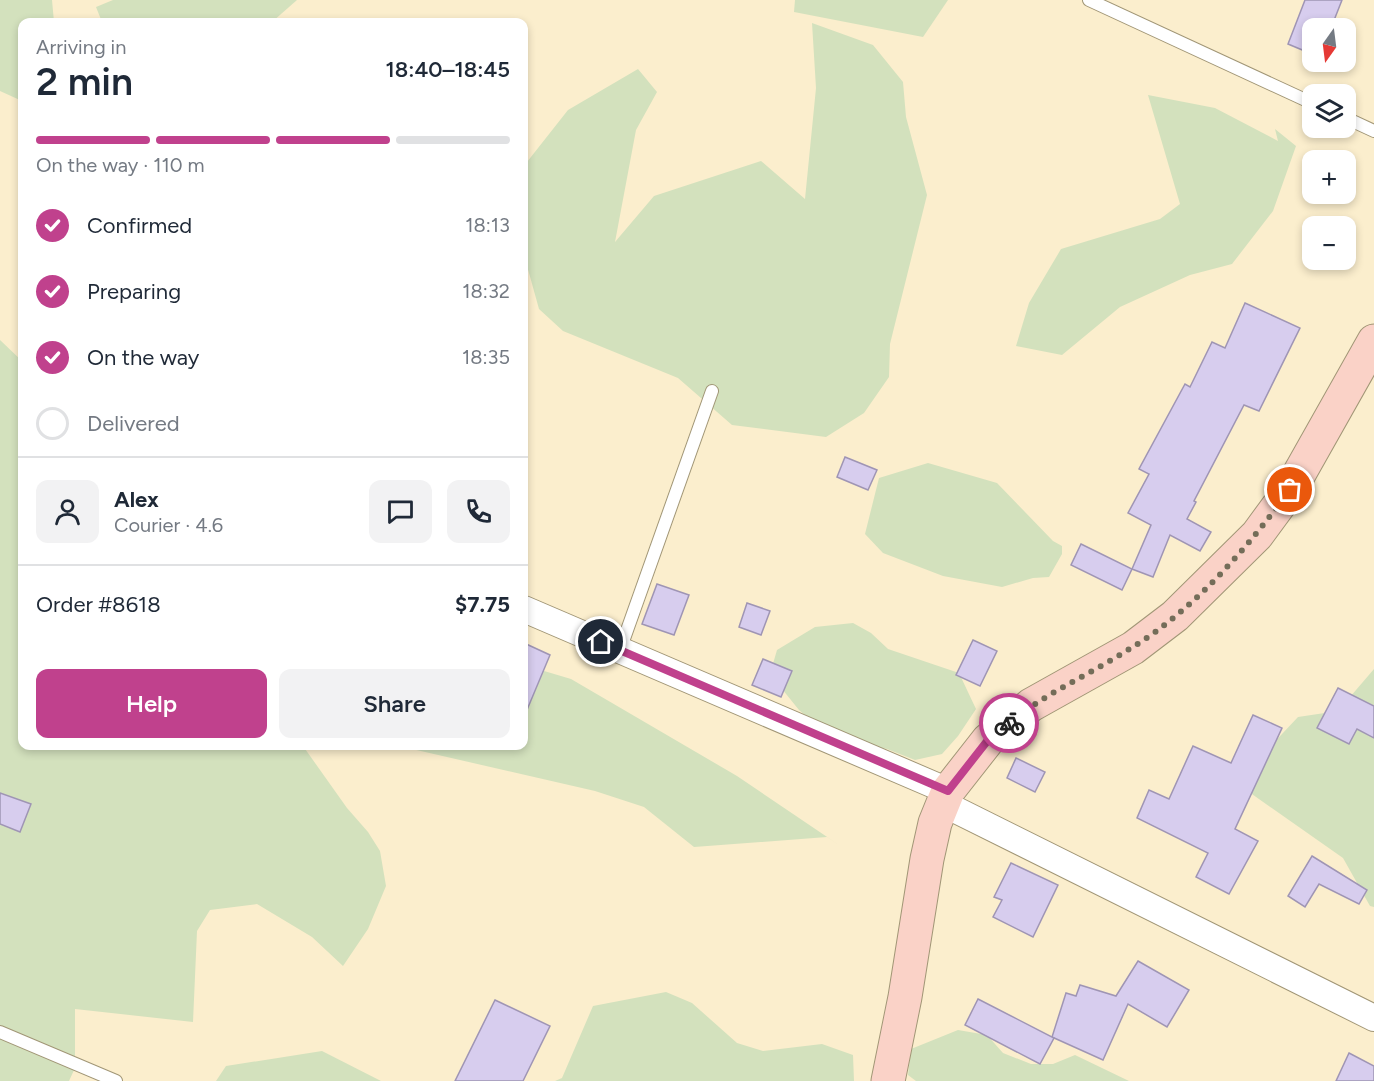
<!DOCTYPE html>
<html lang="en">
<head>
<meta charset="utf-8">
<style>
  body { margin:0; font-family:Figtree,sans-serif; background:#f2f2f3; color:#1f2937; height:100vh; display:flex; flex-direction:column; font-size:22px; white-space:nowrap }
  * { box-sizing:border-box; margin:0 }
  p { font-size:20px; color:#747a83 }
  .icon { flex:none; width:33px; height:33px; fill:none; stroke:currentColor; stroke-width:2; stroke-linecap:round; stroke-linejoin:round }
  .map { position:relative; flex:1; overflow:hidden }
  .drawer { position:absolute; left:18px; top:18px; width:510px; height:732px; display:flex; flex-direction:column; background:#fff; border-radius:12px; box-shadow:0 3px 9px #0003 }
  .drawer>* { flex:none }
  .needle { width:39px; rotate:194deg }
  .tools { position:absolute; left:1302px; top:18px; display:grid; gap:12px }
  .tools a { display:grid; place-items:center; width:54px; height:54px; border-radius:12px; background:#fff; box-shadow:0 3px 9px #0003; font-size:30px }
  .pin { position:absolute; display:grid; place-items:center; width:51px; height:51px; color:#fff; margin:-26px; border:3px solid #fff; border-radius:50%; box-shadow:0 2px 6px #0007 }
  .courier { position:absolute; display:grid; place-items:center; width:60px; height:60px; margin:-30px; border:4px solid #c0418d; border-radius:50%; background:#fff; color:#222; box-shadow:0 2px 8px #0007 }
  .headline em { font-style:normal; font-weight:600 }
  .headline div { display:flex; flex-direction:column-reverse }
  .headline { display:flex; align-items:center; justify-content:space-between; height:102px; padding:0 18px }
  h1 { font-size:39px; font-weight:600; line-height:45px }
  .bar { display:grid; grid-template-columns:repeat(4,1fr); gap:9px 6px; align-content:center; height:72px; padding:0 18px }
  .bar i { height:8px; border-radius:4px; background:#e0e1e3 }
  .bar .selected { background:#c0418d }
  .bar p { grid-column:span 4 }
  .line { display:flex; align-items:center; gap:15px; padding:0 18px; border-top:2px solid #e0e1e3 }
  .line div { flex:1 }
  .round { display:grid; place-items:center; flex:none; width:63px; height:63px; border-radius:12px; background:#f2f2f3 }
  ol { padding:0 18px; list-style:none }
  li { display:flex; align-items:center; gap:18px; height:66px }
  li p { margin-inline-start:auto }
  li .icon { padding:6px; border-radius:50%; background:#c0418d; color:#fff; stroke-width:4 }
  li:last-child { color:#747a83 }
  li i { width:33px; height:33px; border:3px solid #e0e1e3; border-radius:50% }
  .cta { display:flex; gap:12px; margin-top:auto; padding:12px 18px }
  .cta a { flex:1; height:69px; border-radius:12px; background:#c0418d; color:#fff; font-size:24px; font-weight:600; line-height:69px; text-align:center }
  .cta a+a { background:#f2f2f3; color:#1f2937 }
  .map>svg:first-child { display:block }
  .green { fill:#d3e1bd }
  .building { fill:#d7cdee; stroke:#9f95b4; stroke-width:1.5 }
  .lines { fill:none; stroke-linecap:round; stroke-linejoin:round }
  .service-casing { stroke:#a19676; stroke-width:14 }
  .minor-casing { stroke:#a19676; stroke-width:28 }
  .secondary-casing { stroke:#a19676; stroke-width:35 }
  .service { stroke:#fff; stroke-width:12 }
  .minor { stroke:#fff; stroke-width:26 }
  .secondary { stroke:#fad2c7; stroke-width:33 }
  .done { stroke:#746d59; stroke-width:6; stroke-dasharray:0 10.8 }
  .route { stroke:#c0418d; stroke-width:8 }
</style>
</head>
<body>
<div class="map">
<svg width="1374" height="1081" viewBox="0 0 1374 1081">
  <rect width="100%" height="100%" fill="#fbeecd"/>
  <g class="green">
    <polygon points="0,0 52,0 54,22 22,22 22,101 0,91"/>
    <polygon points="113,0 297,0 272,22 102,22 96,7"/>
    <polygon points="795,0 948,0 923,37 794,12"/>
    <polygon points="812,23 873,45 903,82 906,117 927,195 890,344 889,377 864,413 826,437 732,425 678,378 563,331 539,309 524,255 524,171 527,162 568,110 638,69 657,92 636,130 615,242 654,196 761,161 805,199 816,88"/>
    <polygon points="1148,95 1215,108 1278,141 1275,129 1296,146 1273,211 1232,264 1190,275 1120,307 1062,355 1016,346 1029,303 1061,249 1160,219 1180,204"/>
    <polygon points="0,340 22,361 22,746 303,746 347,808 368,832 380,851 386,886 368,929 343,966 312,937 257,904 210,910 197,931 193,1022 75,1009 75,1068 69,1081 0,1081"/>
    <polygon points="928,463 997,483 1053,541 1062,546 1062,554 1049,577 1033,578 1002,587 943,576 883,553 865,534 879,478"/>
    <polygon points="853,623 871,633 888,649 959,673 976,709 958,736 942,754 915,760 887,749 832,738 799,710 770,674 777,650 815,627"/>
    <polygon points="524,665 571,679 737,776 839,845 827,837 694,847 644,807 595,791 399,746 524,746"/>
    <polygon points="1374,669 1374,907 1370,906 1343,858 1249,792 1253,765 1298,717 1338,711"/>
    <polygon points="666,992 692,1003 737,1043 763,1051 822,1044 853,1055 854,1081 555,1081 562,1078 593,1006"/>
    <polygon points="958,1030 987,1035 1003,1053 1031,1064 1053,1064 1075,1055 1129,1081 916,1081 908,1075 911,1049"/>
    <polygon points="322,1051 381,1081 216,1081 226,1066"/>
  </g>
  <g class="building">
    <polygon points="1305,0 1342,0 1331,28 1312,28 1312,54 1288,44"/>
    <polygon points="1245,303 1300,328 1259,411 1244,405 1194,501 1196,502 1187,519 1211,532 1200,551 1170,535 1153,577 1132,569 1151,525 1128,513 1149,474 1139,469 1185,384 1190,387 1212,342 1225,348"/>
    <polygon points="845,457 877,470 868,490 837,477"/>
    <polygon points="1081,544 1132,569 1122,590 1071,565"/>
    <polygon points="657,584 689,595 674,635 642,624"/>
    <polygon points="747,603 770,611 761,635 739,627"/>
    <polygon points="973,640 997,651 980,686 956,675"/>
    <polygon points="524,643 550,655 524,717"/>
    <polygon points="763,659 792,671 781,697 752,685"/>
    <polygon points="1338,688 1374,706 1374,738 1357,729 1349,744 1317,728"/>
    <polygon points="1253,715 1282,728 1235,829 1258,841 1229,894 1196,877 1208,853 1137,818 1149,790 1169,799 1193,746 1231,763"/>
    <polygon points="1016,758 1045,772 1035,792 1007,778"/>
    <polygon points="0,793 31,804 20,832 0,824"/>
    <polygon points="1312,856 1367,890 1359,904 1319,884 1305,907 1288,896"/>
    <polygon points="1011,863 1058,885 1033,937 993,917 1002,900 994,897"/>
    <polygon points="1138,961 1189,990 1167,1027 1128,1004 1103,1060 1052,1037 1066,993 1076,996 1080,985 1116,996"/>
    <polygon points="978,999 1054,1038 1040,1064 965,1025"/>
    <polygon points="495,1000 550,1026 523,1081 455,1081"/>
    <polygon points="1349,1053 1374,1066 1374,1081 1336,1081"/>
  </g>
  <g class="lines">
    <g class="service-casing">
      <g id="service">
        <polyline points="1089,0 1312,103"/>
        <polyline points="1346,118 1374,131"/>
        <polyline points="620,650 712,391"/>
        <polyline points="0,1032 116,1081"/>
      </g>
    </g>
    <g class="minor-casing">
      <g id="minor">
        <polyline points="524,609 948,791"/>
        <polyline points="942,803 1374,1018"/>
      </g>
    </g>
    <g class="secondary-casing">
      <polyline id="secondary" points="888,1081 905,997 927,859 935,823 948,791 988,740 1031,705 1133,648 1175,616 1257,535 1290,490 1374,341"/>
    </g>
    <use href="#service" class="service"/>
    <use href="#minor" class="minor"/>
    <use href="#secondary" class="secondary"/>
  </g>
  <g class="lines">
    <path class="done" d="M1009 723C1047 692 1091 674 1131 648 1194 610 1247 548 1290 490"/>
    <polyline class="route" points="601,642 948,791 988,740 1009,723"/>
  </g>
</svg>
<div class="tools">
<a><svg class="needle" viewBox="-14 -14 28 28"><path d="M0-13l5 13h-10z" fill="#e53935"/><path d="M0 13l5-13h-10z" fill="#747a83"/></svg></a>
<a><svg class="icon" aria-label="layers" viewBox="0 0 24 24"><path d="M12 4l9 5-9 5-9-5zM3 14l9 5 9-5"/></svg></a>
<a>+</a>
<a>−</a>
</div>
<div class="pin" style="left:1290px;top:490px;background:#ea580c"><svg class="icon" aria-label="bag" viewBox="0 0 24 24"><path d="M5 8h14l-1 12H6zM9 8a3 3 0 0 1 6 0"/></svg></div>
<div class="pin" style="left:601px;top:642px;background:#1f2937"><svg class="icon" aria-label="home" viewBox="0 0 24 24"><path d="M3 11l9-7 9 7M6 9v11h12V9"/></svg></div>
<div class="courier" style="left:1009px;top:723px"><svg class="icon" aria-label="bike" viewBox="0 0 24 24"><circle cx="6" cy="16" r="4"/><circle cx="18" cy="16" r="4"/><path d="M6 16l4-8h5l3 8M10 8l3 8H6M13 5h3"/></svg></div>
<section class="drawer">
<div class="headline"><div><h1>2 min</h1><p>Arriving in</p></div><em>18:40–18:45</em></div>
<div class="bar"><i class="selected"></i><i class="selected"></i><i class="selected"></i><i></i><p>On the way · 110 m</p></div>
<ol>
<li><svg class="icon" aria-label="check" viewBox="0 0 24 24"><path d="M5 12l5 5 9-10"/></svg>Confirmed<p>18:13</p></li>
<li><svg class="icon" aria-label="check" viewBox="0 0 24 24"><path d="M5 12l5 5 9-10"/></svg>Preparing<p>18:32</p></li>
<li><svg class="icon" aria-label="check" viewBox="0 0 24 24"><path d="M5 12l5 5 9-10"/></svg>On the way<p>18:35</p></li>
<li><i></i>Delivered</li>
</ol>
<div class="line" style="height:108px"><a class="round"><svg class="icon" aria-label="person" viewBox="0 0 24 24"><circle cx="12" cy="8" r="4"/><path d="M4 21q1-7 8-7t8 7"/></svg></a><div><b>Alex</b><p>Courier · 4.6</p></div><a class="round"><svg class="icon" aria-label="chat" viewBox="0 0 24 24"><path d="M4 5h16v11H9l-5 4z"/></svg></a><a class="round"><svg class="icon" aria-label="phone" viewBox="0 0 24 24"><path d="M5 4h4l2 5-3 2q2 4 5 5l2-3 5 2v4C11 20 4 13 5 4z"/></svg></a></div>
<div class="line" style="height:78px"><div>Order #8618</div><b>$7.75</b></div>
<div class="cta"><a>Help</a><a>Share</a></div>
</section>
</div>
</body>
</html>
